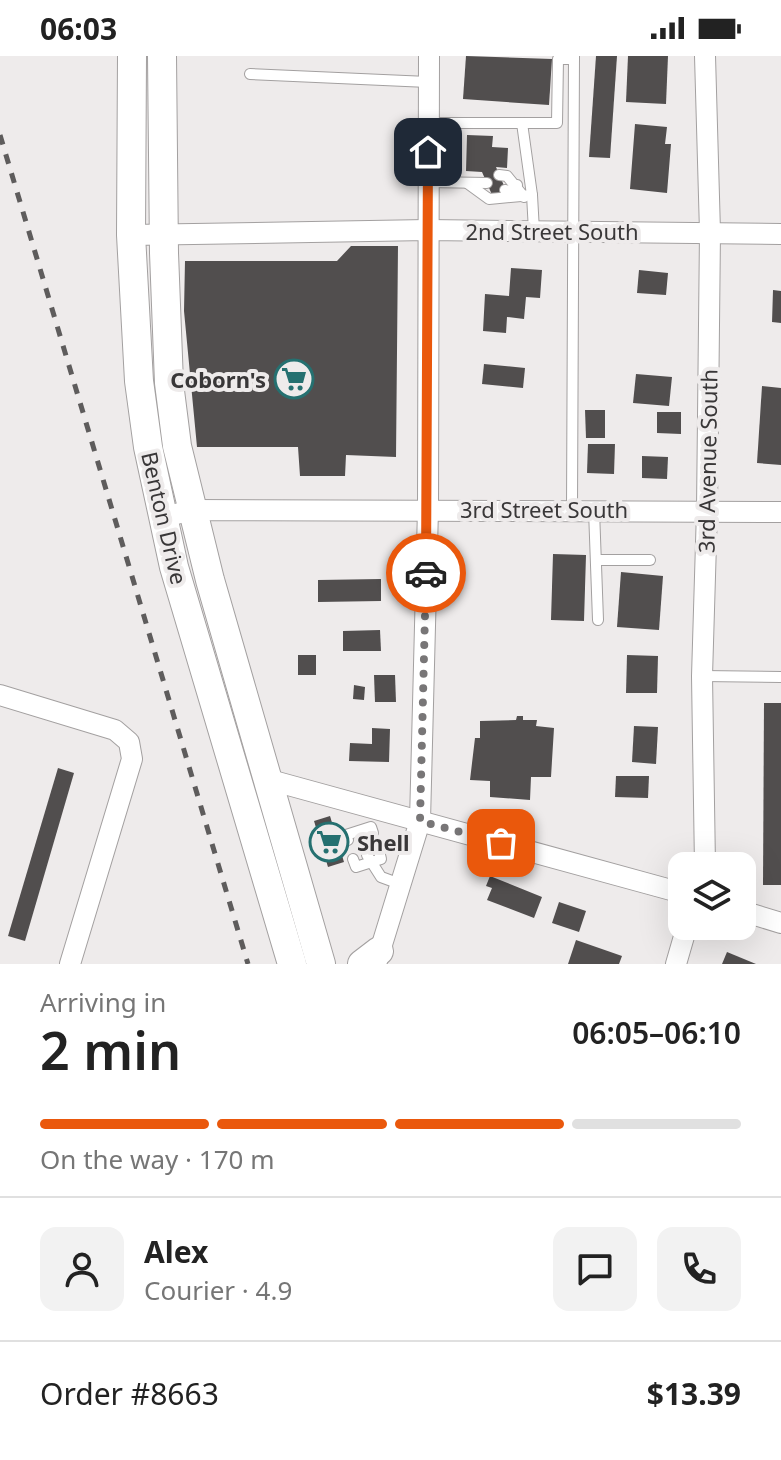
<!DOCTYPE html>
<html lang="en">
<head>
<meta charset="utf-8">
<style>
  body { margin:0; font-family:"Noto Sans",sans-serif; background:#f2f2f2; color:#222; height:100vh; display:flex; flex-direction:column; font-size:30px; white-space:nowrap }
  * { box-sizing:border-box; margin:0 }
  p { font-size:26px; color:#767676 }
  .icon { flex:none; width:44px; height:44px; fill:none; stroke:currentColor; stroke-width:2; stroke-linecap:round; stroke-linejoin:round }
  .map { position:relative; height:908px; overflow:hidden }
  .drawer { display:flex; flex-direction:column; background:#fff; flex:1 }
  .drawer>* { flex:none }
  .tools { position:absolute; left:668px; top:796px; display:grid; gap:16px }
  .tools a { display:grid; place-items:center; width:88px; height:88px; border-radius:16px; background:#fff; box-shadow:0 8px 32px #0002; font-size:40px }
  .pin { position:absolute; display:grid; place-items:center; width:68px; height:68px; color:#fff; margin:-34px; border-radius:16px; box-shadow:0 4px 12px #0006 }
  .courier { position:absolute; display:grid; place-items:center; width:80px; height:80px; margin:-40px; border:6px solid #ea580c; border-radius:50%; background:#fff; color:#222; box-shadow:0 2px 10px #0007 }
  .head em { font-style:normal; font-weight:600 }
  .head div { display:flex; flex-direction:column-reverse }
  .head { display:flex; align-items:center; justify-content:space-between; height:136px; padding:0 40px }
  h1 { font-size:52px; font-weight:600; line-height:60px }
  .bar { display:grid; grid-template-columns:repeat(4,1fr); gap:12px 8px; align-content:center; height:96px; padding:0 40px }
  .bar i { height:10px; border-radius:6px; background:#e0e0e0 }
  .bar .on { background:#ea580c }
  .bar p { grid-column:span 4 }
  .line { display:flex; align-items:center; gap:20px; padding:0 40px; border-top:2px solid #e0e0e0 }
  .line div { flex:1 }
  .round { display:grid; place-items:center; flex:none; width:84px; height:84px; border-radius:16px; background:#f2f2f2 }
  .status { display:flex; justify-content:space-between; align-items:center; height:56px; padding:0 40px; background:#fff; direction:ltr }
  .status svg { height:22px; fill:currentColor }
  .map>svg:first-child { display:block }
  .building { fill:#514e4e }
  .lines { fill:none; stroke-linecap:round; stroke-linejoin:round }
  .lane-casing { stroke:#a3a0a0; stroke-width:12 }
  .street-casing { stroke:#a3a0a0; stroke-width:22 }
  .secondary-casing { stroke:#a3a0a0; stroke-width:30 }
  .lane { stroke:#fff; stroke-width:10 }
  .street { stroke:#fff; stroke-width:20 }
  .secondary { stroke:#fff; stroke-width:28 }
  .rail { stroke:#5e5c5c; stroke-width:5; stroke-dasharray:10 10; stroke-linecap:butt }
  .done { stroke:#787677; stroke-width:8; stroke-dasharray:0 14.4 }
  .route { stroke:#ea580c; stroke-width:10 }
  .labels { text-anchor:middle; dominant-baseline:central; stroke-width:8; stroke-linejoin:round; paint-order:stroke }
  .street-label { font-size:22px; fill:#393738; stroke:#eeebeb }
  .poi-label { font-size:22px; font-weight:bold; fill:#393738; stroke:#eeebeb; text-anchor:end }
</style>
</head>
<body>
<div class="status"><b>06:03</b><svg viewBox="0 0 49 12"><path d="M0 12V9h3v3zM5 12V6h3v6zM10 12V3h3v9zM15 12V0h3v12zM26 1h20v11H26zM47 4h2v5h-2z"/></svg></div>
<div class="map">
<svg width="781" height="908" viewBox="0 0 781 908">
  <rect width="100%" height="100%" fill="#eeebeb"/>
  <g class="building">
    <polygon points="466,0 552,3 549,49 463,43"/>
    <polygon points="596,0 617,0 610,102 589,101"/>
    <polygon points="628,0 668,0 666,48 626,46"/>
    <polygon points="635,68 667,71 665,88 671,88 667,137 630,133"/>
    <polygon points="467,79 493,80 492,91 508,92 507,112 496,111 508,139 493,141 482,116 466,115"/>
    <polygon points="351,190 398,190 396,401 346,399 345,420 300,420 298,391 197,391 184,255 185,205 337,205"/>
    <polygon points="511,212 542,214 540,242 526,241 524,263 507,261 506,277 483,275 485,238 509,240"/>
    <polygon points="639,214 668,217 666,239 637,237"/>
    <polygon points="773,234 781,235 781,267 772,266"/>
    <polygon points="484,308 525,312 523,332 482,328"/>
    <polygon points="636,318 672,321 669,350 633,347"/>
    <polygon points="762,330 781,332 781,409 757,407"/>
    <polygon points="585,354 605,354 605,382 586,382"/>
    <polygon points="657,356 681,356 681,378 657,377"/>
    <polygon points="588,388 615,388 614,418 587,417"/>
    <polygon points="642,400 668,401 667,423 642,422"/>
    <polygon points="553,498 586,499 584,565 551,564"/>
    <polygon points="621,516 663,520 659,574 617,571"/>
    <polygon points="381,523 381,545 318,546 318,524"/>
    <polygon points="380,574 381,595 343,595 343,575"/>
    <rect x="298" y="599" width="18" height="20"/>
    <polygon points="627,599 658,600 657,637 626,637"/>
    <polygon points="374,619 395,619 396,646 375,646"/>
    <polygon points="354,629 365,631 364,644 353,643"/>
    <polygon points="764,647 781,647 781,829 763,829"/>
    <polygon points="517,660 523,660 523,664 537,664 536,670 554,672 551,721 531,721 530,744 490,741 490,725 470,724 475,682 480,682 480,665 516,664"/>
    <polygon points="634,670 658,671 656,708 632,706"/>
    <polygon points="372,672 390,673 389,706 349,705 350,687 372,688"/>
    <polygon points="58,712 74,717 25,885 8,880"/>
    <polygon points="616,720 649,720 648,742 615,741"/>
    <polygon points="330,760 344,806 328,811 314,765"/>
    <polygon points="490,820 542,841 534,862 487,844 492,832 486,830"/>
    <polygon points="559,846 586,855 579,876 552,867"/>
    <polygon points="576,884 622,900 619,908 568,908"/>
    <polygon points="727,896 756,908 722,908"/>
  </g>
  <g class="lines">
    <g class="lane-casing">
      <g id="lane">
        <polyline points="250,18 428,26"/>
        <polyline points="428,67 557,67 558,3 574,3"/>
        <polyline points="522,67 532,139 534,175"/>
        <polyline points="499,119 507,120 524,141"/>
        <polyline points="428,126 487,127"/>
        <polyline points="467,127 489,143 532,139"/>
        <polyline points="505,134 510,135 517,129"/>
        <polyline points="572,453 574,0"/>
        <polyline points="594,454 598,564"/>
        <polyline points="596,504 650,504"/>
        <polyline points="702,620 781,621"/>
        <polyline points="348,784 346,779 371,771 373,777"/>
        <polyline points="367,799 381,821 400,828"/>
        <polyline points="353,803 356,811 381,803 379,795"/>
      </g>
    </g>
    <g class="street-casing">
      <g id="street">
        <polyline points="131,179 427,174 781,178"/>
        <polyline points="164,461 192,454 781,456"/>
        <polyline points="0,639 115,674 129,686 132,703 70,908"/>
        <polyline points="270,724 682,837"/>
        <polyline points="705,810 702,620 707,454 710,176 705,0"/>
        <polyline points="742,855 781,867"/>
        <polyline points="376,908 420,765 428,453 429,0"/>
        <polyline points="676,908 687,870"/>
      </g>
    </g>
    <g class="secondary-casing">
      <g id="secondary">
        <polyline points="132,0 131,179 139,325 148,391 174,511 292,908"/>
        <polyline points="162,0 164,197 169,327 177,390 210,524 321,908"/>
        <polyline points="362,908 379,895"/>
      </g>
    </g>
    <use href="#lane" class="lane"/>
    <use href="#street" class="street"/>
    <use href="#secondary" class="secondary"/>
    <polyline class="rail" points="0,79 248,908"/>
  </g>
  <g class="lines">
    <polyline class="done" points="426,517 420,765 501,787"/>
    <polyline class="route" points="426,517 428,96"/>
  </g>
  <defs>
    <g id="supermarket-ring" transform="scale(2)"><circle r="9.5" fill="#eeebeb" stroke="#257070" stroke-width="1.5"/><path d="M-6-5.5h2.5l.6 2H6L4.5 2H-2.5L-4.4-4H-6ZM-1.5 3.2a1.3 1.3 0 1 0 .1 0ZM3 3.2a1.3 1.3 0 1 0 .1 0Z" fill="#257070"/></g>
  </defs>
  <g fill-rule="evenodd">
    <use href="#supermarket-ring" x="294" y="323"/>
    <use href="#supermarket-ring" x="329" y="786"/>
  </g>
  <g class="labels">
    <g class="street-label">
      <text x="552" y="175">2nd Street South</text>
      <text transform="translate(707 405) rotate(-89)">3rd Avenue South</text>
      <text x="544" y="453">3rd Street South</text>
      <text transform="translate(165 462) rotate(77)">Benton Drive</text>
    </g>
    <g class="poi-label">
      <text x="266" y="323">Coborn's</text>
      <text x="357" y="786" text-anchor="start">Shell</text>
    </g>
  </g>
</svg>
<div class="tools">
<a><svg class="icon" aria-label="layers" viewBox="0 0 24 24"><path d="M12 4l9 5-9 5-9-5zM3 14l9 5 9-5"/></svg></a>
</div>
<div class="pin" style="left:501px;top:787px;background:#ea580c"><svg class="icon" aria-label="bag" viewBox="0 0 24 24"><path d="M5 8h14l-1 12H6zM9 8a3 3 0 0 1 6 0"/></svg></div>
<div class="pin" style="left:428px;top:96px;background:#1f2937"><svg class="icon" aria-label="home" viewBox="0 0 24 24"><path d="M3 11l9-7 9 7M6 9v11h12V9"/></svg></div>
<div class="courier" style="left:426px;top:517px"><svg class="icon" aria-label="car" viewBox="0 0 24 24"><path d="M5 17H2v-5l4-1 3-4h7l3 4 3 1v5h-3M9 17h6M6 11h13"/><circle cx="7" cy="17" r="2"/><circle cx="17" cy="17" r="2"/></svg></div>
</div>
<section class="drawer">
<div class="head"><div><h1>2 min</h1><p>Arriving in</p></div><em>06:05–06:10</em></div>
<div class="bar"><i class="on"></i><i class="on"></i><i class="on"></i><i></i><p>On the way · 170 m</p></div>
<div class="line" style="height:144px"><a class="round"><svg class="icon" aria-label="person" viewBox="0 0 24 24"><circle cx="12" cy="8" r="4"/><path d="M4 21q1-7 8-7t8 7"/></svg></a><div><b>Alex</b><p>Courier · 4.9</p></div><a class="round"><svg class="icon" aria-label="chat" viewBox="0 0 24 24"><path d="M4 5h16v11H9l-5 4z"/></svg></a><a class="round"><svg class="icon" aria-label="phone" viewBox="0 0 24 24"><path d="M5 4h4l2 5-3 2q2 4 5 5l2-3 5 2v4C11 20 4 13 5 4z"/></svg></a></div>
<div class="line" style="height:104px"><div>Order #8663</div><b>$13.39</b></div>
</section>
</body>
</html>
